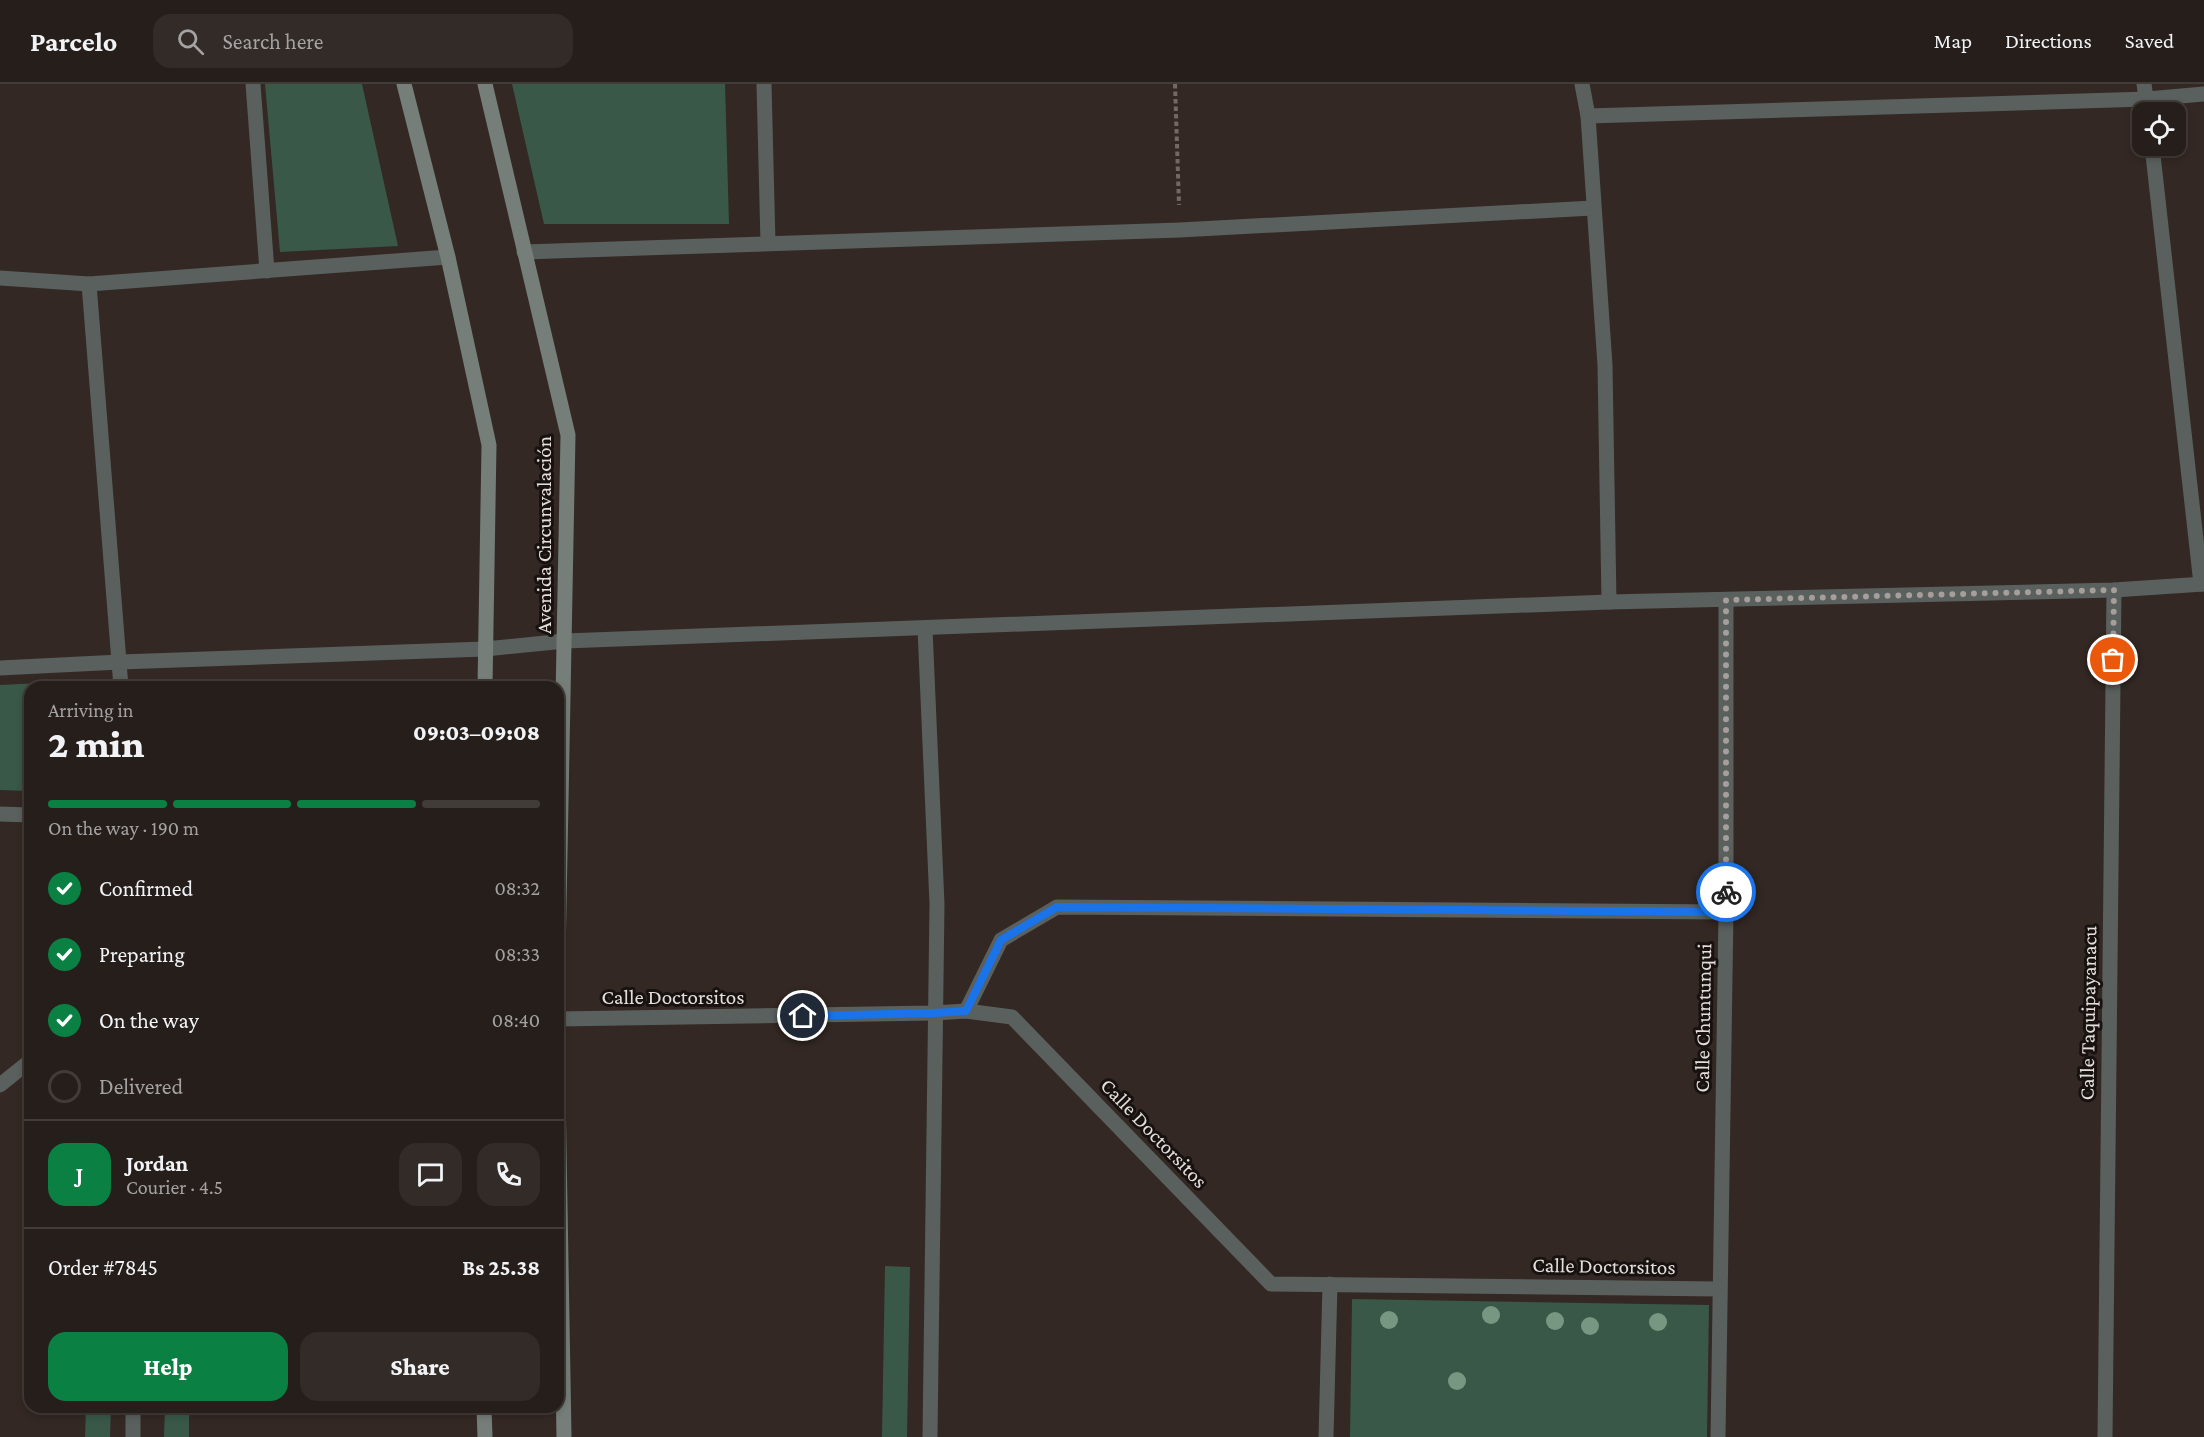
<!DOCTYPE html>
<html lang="en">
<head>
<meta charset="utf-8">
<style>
  body { margin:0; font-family:"Crimson Pro",serif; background:#322b27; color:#f1f3f6; height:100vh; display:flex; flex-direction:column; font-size:22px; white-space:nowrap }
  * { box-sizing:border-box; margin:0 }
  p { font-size:20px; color:#a4a2a2 }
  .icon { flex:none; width:33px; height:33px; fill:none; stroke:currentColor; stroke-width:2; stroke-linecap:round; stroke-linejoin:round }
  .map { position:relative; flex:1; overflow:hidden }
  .sheet { position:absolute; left:24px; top:597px; width:540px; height:732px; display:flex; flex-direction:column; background:#261e1a; border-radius:18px; box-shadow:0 3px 9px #0003,0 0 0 2px #423c39 }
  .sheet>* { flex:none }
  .buttons { position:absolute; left:2132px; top:18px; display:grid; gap:12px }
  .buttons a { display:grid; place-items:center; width:54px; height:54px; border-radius:12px; background:#261e1a; box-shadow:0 3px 9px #0003,0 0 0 2px #423c39; font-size:30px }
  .pin { position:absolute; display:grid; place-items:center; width:51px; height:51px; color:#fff; margin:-26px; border:3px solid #fff; border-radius:50%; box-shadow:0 2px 6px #0007 }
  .courier { position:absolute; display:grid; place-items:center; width:60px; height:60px; margin:-30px; border:4px solid #1a73e8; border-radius:50%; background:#fff; color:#222; box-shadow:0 2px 8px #0007 }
  .overview em { font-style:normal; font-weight:800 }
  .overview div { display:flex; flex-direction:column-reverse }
  .overview { display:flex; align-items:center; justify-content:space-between; height:102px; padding:0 24px }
  h1 { font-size:39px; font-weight:800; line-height:45px }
  .bar { display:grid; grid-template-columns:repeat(4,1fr); gap:9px 6px; align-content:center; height:72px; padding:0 24px }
  .bar i { height:8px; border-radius:4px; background:#423c39 }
  .bar .on { background:#0b8043 }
  .bar p { grid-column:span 4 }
  .line { display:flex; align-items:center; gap:15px; padding:0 24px; border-top:2px solid #423c39 }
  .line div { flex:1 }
  .round { display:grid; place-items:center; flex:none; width:63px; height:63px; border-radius:18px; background:#322b27 }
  ol { padding:0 24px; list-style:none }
  li { display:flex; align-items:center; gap:18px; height:66px }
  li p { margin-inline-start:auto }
  li .icon { padding:6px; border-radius:50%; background:#0b8043; color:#fff; stroke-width:4 }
  li:last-child { color:#a4a2a2 }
  li i { width:33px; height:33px; border:3px solid #423c39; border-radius:50% }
  .button { display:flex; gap:12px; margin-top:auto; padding:12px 24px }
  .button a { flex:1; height:69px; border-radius:18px; background:#0b8043; color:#fff; font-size:24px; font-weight:800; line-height:69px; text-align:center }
  .button a+a { background:#322b27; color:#f1f3f6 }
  header { display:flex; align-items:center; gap:36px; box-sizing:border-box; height:84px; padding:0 30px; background:#261e1a; border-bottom:2px solid #423c39 }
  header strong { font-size:28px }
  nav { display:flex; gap:33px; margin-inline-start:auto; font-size:21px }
  .search { width:420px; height:54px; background:#322b27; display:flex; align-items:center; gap:15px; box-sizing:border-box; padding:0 21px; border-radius:18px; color:#a4a2a2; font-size:22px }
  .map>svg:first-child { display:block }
  .green { fill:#395848 }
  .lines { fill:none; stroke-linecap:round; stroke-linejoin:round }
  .path { stroke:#726964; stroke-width:4; stroke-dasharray:4.5 3; stroke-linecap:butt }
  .minor { stroke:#5a605d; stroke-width:15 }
  .secondary { stroke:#757e79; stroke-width:15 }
  .tree { fill:#789782 }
  .done { stroke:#a69e9a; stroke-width:6; stroke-dasharray:0 10.8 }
  .route { stroke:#1a73e8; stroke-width:8 }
  .labels { text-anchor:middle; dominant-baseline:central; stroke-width:6; stroke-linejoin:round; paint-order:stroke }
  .street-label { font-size:21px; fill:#e4ddda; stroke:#171210 }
</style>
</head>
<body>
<header>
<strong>Parcelo</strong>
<div class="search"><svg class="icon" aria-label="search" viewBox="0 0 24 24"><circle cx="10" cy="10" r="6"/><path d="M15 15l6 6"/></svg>Search here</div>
<nav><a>Map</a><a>Directions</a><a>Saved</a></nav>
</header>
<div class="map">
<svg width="2204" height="1353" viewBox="0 0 2204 1353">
  <rect width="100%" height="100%" fill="#332823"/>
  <g class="green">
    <polygon points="265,0 362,0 398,162 280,168"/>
    <polygon points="512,0 725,0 729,140 544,140"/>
    <polygon points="98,596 99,603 30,603 30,707 0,706 0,601"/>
    <polygon points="885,1182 910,1183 907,1353 882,1353"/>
    <polygon points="1352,1215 1709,1221 1707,1353 1350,1353"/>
    <polygon points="86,1323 111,1323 110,1353 85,1353"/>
    <polygon points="165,1323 189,1323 189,1353 164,1353"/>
  </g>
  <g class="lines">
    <polyline class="path" points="1175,0 1179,121"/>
    <g class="minor">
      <polyline points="253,0 267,187"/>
      <polyline points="764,0 768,159"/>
      <polyline points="1582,0 1588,32 1605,281 1609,518"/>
      <polyline points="2144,0 2148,28"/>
      <polyline points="1588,32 2147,15 2204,10"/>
      <polyline points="2152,62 2201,500"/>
      <polyline points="524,168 1180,146 1593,124"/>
      <polyline points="0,194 89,200 448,173"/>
      <polyline points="89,200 121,603"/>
      <polyline points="925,545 937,820 930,1353"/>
      <polyline points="0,584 120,578 485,565 565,557 1609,518 2114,506 2204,500"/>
      <polyline points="0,730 30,731"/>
      <polyline points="966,927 1001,856 1057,823 1726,828"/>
      <polyline points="558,935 934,929 966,927 1012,933 1271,1200 1719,1205"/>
      <polyline points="0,1001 30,977"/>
      <polyline points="133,1353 133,1323"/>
      <polyline points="1326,1353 1330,1200"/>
      <polyline points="1718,1353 1726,828 1726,516"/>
      <polyline points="2105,1353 2114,506"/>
    </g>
    <g class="secondary">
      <polyline points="404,0 448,173 489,361 485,603"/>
      <polyline points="485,0 568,351 558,875"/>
      <polyline points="558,1005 564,1353"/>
      <polyline points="484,1323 485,1353"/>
    </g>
  </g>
  <g class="tree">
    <circle cx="1491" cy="1231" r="9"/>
    <circle cx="1389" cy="1236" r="9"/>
    <circle cx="1555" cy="1237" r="9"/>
    <circle cx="1658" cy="1238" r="9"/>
    <circle cx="1590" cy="1242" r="9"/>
    <circle cx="1457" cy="1297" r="9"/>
  </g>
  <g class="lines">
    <polyline class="done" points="1726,808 1726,516 2114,506 2113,576"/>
    <polyline class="route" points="803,932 934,929 966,927 1001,856 1057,823 1726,828 1726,808"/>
  </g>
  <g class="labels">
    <g class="street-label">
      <text transform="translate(544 451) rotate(-90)">Avenida Circunvalación</text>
      <text x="673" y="913">Calle Doctorsitos</text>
      <text transform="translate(2088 929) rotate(-89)">Calle Taquipayanacu</text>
      <text transform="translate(1703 934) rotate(-89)">Calle Chuntunqui</text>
      <text transform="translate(1154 1049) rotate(46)">Calle Doctorsitos</text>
      <text transform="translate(1604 1182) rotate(1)">Calle Doctorsitos</text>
    </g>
  </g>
</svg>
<div class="buttons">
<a><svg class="icon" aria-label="locate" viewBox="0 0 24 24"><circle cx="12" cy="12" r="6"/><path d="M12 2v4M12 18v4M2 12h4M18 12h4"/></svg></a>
</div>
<div class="pin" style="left:2113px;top:576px;background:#ea580c"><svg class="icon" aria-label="bag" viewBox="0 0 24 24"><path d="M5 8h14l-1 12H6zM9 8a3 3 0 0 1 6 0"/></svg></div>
<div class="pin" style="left:803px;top:932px;background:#1f2937"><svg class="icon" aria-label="home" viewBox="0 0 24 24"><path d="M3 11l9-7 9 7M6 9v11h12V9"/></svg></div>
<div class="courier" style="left:1726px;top:808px"><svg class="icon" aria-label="bike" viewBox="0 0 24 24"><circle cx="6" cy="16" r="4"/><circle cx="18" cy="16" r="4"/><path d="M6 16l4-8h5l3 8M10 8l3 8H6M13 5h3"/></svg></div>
<section class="sheet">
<div class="overview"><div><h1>2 min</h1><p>Arriving in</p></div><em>09:03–09:08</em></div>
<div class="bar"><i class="on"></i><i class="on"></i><i class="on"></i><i></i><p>On the way · 190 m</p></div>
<ol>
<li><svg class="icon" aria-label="check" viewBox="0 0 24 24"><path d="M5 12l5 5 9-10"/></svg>Confirmed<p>08:32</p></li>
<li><svg class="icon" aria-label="check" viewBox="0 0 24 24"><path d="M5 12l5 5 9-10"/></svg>Preparing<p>08:33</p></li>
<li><svg class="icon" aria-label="check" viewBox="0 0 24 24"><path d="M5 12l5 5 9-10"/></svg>On the way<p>08:40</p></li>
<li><i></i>Delivered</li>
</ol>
<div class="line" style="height:108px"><b class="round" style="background:#0b8043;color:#fff">J</b><div><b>Jordan</b><p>Courier · 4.5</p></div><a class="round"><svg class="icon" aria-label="chat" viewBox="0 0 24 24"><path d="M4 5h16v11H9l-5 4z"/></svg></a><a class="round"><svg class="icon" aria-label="phone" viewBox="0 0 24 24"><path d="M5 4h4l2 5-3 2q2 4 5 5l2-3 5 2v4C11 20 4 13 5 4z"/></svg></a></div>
<div class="line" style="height:78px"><div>Order #7845</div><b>Bs 25.38</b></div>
<div class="button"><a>Help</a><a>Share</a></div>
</section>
</div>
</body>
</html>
